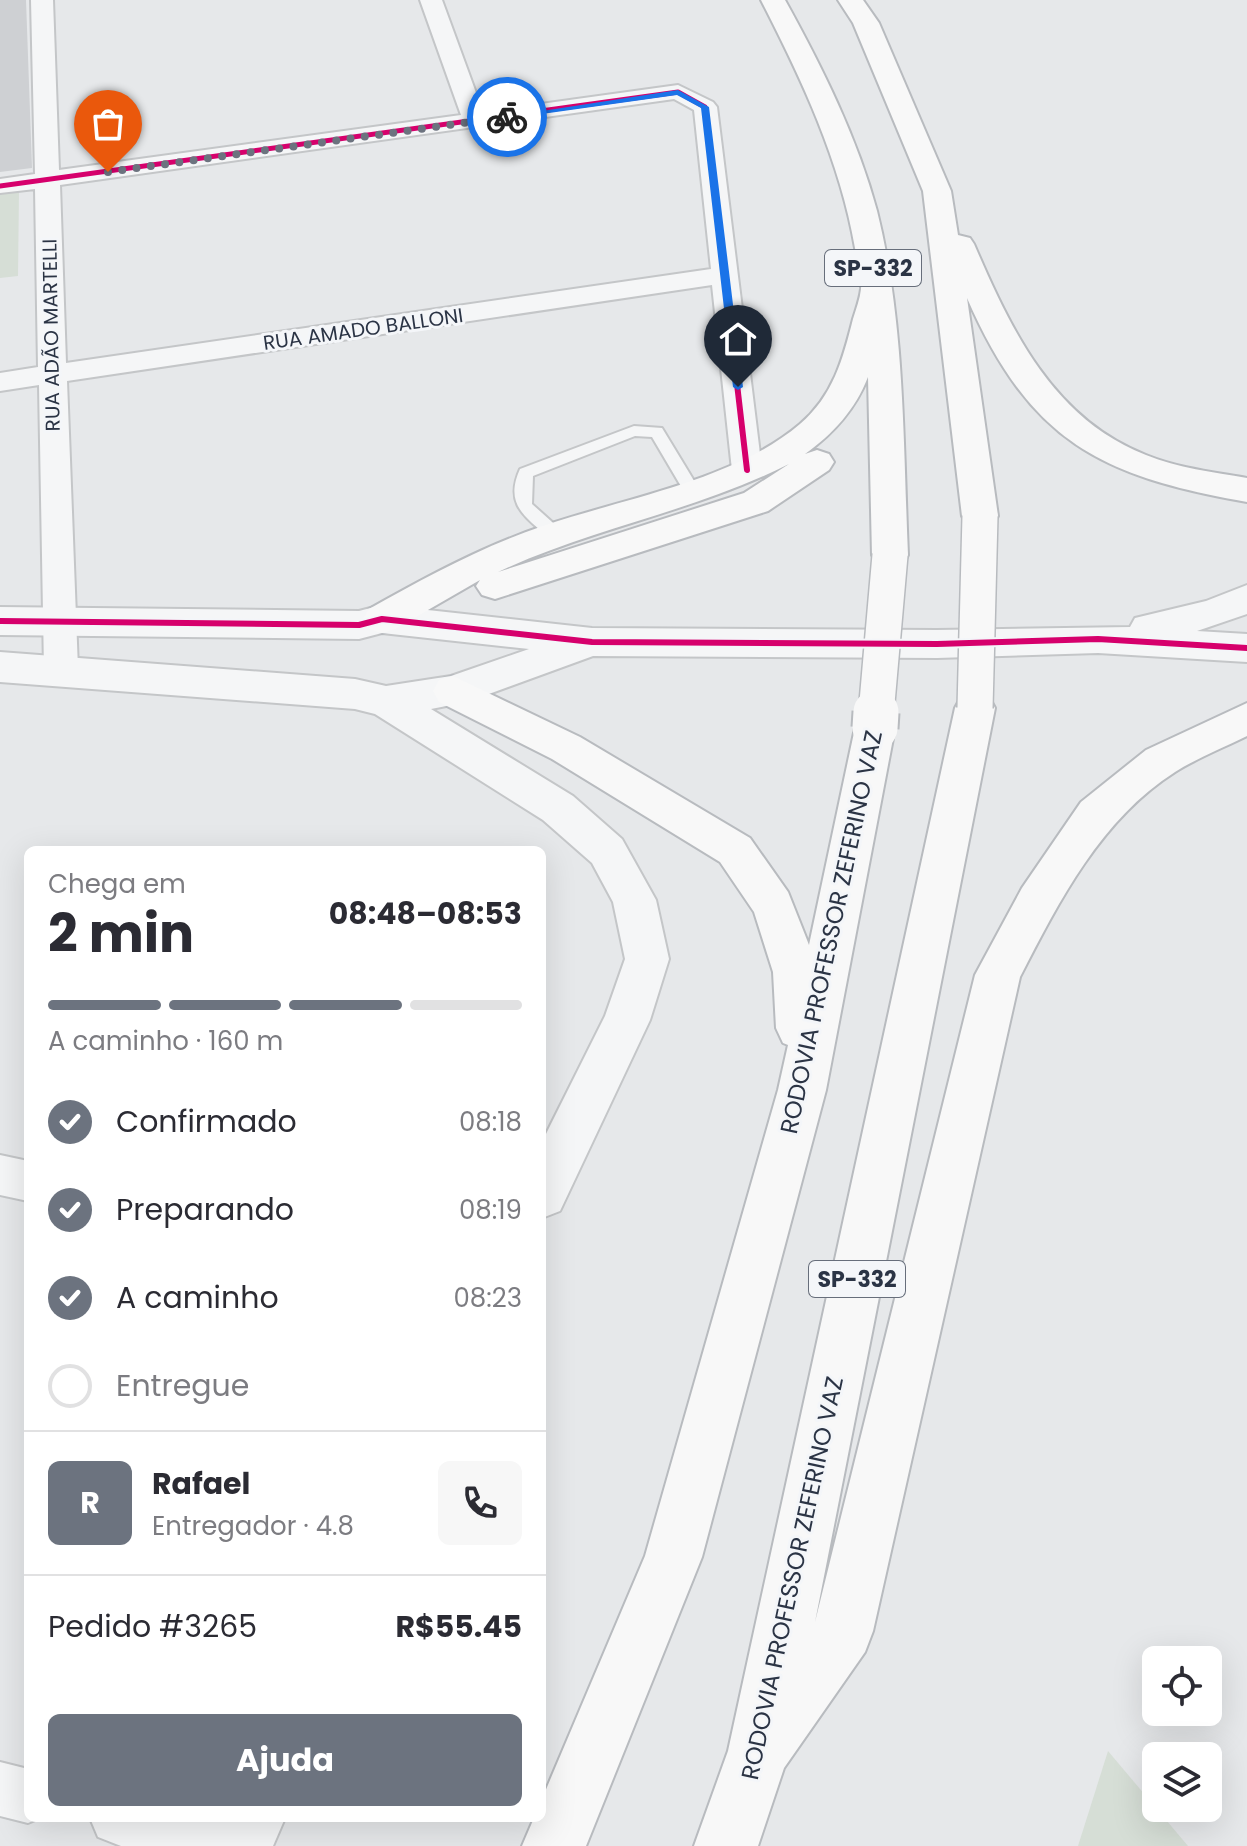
<!DOCTYPE html>
<html lang="pt">
<head>
<meta charset="utf-8">
<style>
  body { margin:0; font-family:Poppins,sans-serif; background:#f7f7f7; color:#2b2b33; height:100vh; display:flex; flex-direction:column; font-size:30px; white-space:nowrap }
  * { box-sizing:border-box; margin:0 }
  p { font-size:26px; color:#7c7c81 }
  .icon { flex:none; width:44px; height:44px; fill:none; stroke:currentColor; stroke-width:2; stroke-linecap:round; stroke-linejoin:round }
  .map { position:relative; flex:1; overflow:hidden }
  .sheet { position:absolute; left:24px; top:846px; width:522px; height:976px; display:flex; flex-direction:column; background:#fff; border-radius:12px; box-shadow:0 8px 32px #0002 }
  .sheet>* { flex:none }
  .fabs { position:absolute; left:1142px; top:1646px; display:grid; gap:16px }
  .fabs a { display:grid; place-items:center; width:80px; height:80px; border-radius:12px; background:#fff; box-shadow:0 8px 32px #0002; font-size:40px }
  .pin { position:absolute; display:grid; place-items:center; width:68px; height:68px; color:#fff; margin:-82px -34px; border-radius:50% 50% 50% 0; rotate:-45deg; box-shadow:0 0 8px #0007 }
  .pin .icon { rotate:45deg }
  .courier { position:absolute; display:grid; place-items:center; width:80px; height:80px; margin:-40px; border:6px solid #1a73e8; border-radius:50%; background:#fff; color:#222; box-shadow:0 2px 10px #0007 }
  .summary em { font-style:normal; font-weight:700 }
  .summary div { display:flex; flex-direction:column-reverse }
  .summary { display:flex; align-items:center; justify-content:space-between; height:136px; padding:0 24px }
  h1 { font-size:52px; font-weight:700; line-height:60px }
  .bar { display:grid; grid-template-columns:repeat(4,1fr); gap:12px 8px; align-content:center; height:96px; padding:0 24px }
  .bar i { height:10px; border-radius:6px; background:#e1e1e2 }
  .bar .active { background:#6c737f }
  .bar p { grid-column:span 4 }
  .line { display:flex; align-items:center; gap:20px; padding:0 24px; border-top:2px solid #e1e1e2 }
  .line div { flex:1 }
  .round { display:grid; place-items:center; flex:none; width:84px; height:84px; border-radius:12px; background:#f7f7f7 }
  ol { padding:0 24px; list-style:none }
  li { display:flex; align-items:center; gap:24px; height:88px }
  li p { margin-inline-start:auto }
  li .icon { padding:8px; border-radius:50%; background:#6c737f; color:#fff; stroke-width:4 }
  li:last-child { color:#7c7c81 }
  li i { width:44px; height:44px; border:4px solid #e1e1e2; border-radius:50% }
  .action { display:flex; gap:16px; margin-top:auto; padding:16px 24px }
  .action a { flex:1; height:92px; border-radius:12px; background:#6c737f; color:#fff; font-size:32px; font-weight:700; line-height:92px; text-align:center }
  .map>svg:first-child { display:block }
  .green { fill:#d6ded6 }
  .building { fill:#ced0d3 }
  .lines { fill:none; stroke-linecap:round; stroke-linejoin:round }
  .service-casing { stroke:#c4c6c8; stroke-width:4 }
  .minor-casing { stroke:#c4c6c8; stroke-width:4 }
  .tertiary-casing { stroke:#c4c6c8; stroke-width:4 }
  .motorway-casing { stroke:#b8bbbf; stroke-width:4 }
  .service { fill:#f5f6f7; fill-rule:evenodd }
  .minor { fill:#f5f6f7; fill-rule:evenodd }
  .tertiary { fill:#f5f6f7; fill-rule:evenodd }
  .motorway { fill:#f8f8f8; fill-rule:evenodd }
  .motorway-bridge-far1-casing { stroke:#b8bbbf; stroke-width:38; stroke-linecap:butt }
  .motorway-bridge-casing { stroke:#b8bbbf; stroke-width:49; stroke-linecap:butt }
  .motorway-bridge-far1 { stroke:#f8f8f8; stroke-width:35 }
  .motorway-bridge { stroke:#f8f8f8; stroke-width:45 }
  .cycleway-far1-casing { stroke:#f4f6f9; stroke-width:8 }
  .cycleway-casing { stroke:#f4f6f9; stroke-width:10 }
  .cycleway-far1 { stroke:#d6006c; stroke-width:5 }
  .cycleway { stroke:#d6006c; stroke-width:6 }
  .route { fill:#1a73e8 }
  .done { stroke:#6c737f; stroke-width:8; stroke-dasharray:0 14.4 }
  .labels { text-anchor:middle; dominant-baseline:central; stroke-width:6; stroke-linejoin:round; paint-order:stroke }
  .far-street-label { font-size:20px; fill:#2b3445; stroke:#f4f6f9 }
  .shield { fill:#f4f6f9; stroke:#676e7b; stroke-width:2 }
  .shield-label { font-size:22px; font-weight:bold; fill:#2b3445 }
  .street-label { font-size:24px; fill:#2b3445; stroke:#f4f6f9 }
</style>
</head>
<body>
<div class="map">
<svg width="1247" height="1846" viewBox="0 0 1247 1846">
  <rect width="100%" height="100%" fill="#e6e8ea"/>
  <g class="green">
    <polygon points="19,192 18,276 0,278 0,194"/>
    <polygon points="1108,1751 1188,1846 1078,1846"/>
  </g>
  <polygon class="building" points="0,0 26,0 32,168 0,172"/>
  <g class="lines">
    <g class="service-casing">
      <path id="service" d="M634 426 662 428 699 489 697 493H685L652 437 635 436 533 476 532 504 561 530V538H549C525 516 504 505 520 469Z"/>
    </g>
    <g class="minor-casing">
      <g id="minor">
        <path d="M31 0H53L59 170 461 115 420 0H442L483 112 678 85 713 102 717 107 762 470 758 477 747 480 736 477 732 470 712 285 67 381 78 669 73 678 61 682 49 678 44 669 39 385 0 391V373L38 367 35 189 0 193V179L35 174ZM674 99 694 110 711 269 66 363 60 185Z"/>
        <polygon points="0,1155 28,1161 28,1201 0,1195"/>
        <polygon points="0,1762 28,1769 28,1818 40,1818 28,1823 0,1816"/>
        <polygon points="90,1818 227,1818 249,1827 257,1846 121,1846 98,1837"/>
      </g>
    </g>
    <g class="tertiary-casing">
      <g id="tertiary">
        <polygon points="1247,585 1247,614 1197,631 1247,634 1247,662 1098,653 937,658 593,656 467,702 431,709 573,796 622,839 656,900 669,959 650,1020 560,1211 542,1218 542,1142 605,1016 625,959 613,902 592,863 543,820 375,714 355,709 0,682 0,652 355,679 386,686 451,676 529,649 382,633 359,639 0,635 0,607 359,611 382,605 592,628 937,630 1130,627 1135,618 1206,601"/>
        <polygon points="221,1818 285,1818 273,1846 209,1846"/>
      </g>
    </g>
    <g class="motorway-casing">
      <g id="motorway">
        <path d="M761 0H785C822 67 857 137 877 211 905 323 903 440 908 555L903 564 890 568 877 564 872 555 868 377C855 410 833 434 805 454L817 450 829 454 834 462 829 470 768 511 495 599 482 595 476 586 480 580 395 629 382 633 369 629 363 619 369 609C426 577 481 547 543 526 624 498 733 481 800 424 833 396 843 359 853 319 856 309 860 299 861 289 862 276 857 261 855 248 840 160 801 78 761 0ZM789 464 744 493 498 572C592 528 696 511 789 464Z"/>
        <path d="M838 0H863L879 23 951 191 958 235 970 238 974 244C1011 330 1053 419 1146 455 1178 468 1213 472 1247 478V502C1099 476 1030 441 967 298L998 516 993 525 980 528 967 525 962 516 923 191 853 23Z"/>
        <polygon points="453,676 580,737 750,838 788,892 809,945 855,728 861,717 875,712 889,717 895,728 826,1090 702,1557 586,1846 522,1846 534,1818 542,1818 542,1799 645,1556 778,1090 788,1045 783,1043 776,1028 773,972 754,912 720,862 552,759 439,702 433,691 439,680"/>
        <path d="M975 693 989 697 995 708 815 1622 975 975 1022 888 1081 802 1146 750 1247 703V736C1223 748 1197 758 1175 772 1101 819 1059 901 1020 977L873 1631 865 1652 784 1768 758 1846H694L728 1751 955 708 961 697Z"/>
      </g>
    </g>
    <use href="#service" class="service"/>
    <use href="#minor" class="minor"/>
    <use href="#tertiary" class="tertiary"/>
    <use href="#motorway" class="motorway"/>
    <g class="motorway-bridge-far1-casing">
      <g id="motorway-bridge-far1">
        <polyline points="975,708 980,516"/>
        <polyline points="876,714 890,555"/>
      </g>
    </g>
    <g class="motorway-bridge-casing">
      <polyline id="motorway-bridge" points="875,728 876,712"/>
    </g>
    <use href="#motorway-bridge-far1" class="motorway-bridge-far1"/>
    <use href="#motorway-bridge" class="motorway-bridge"/>
    <g class="cycleway-far1-casing">
      <polyline id="cycleway-far1" points="0,186 678,92 705,107 729,317"/>
    </g>
    <g class="cycleway-casing">
      <g id="cycleway">
        <polyline points="729,315 747,470"/>
        <polyline points="0,621 359,625 382,619 592,642 937,644 1098,639 1247,648"/>
      </g>
    </g>
    <use href="#cycleway-far1" class="cycleway-far1"/>
    <use href="#cycleway" class="cycleway"/>
  </g>
  <polygon class="route" points="678,90 709,107 743,387 738,390 733,387 701,108 677,95 507,119 503,117"/>
  <g class="lines">
    <polyline class="done" points="108,172 507,117"/>
  </g>
  <g class="labels">
    <g class="far-street-label">
      <text transform="translate(363 329) rotate(-8)">RUA AMADO BALLONI</text>
      <text transform="translate(51 335) rotate(-91)">RUA ADÃO MARTELLI</text>
    </g>
    <g class="shield">
      <rect x="825" y="250" width="96" height="36" rx="6"/>
      <rect x="809" y="1261" width="96" height="36" rx="6"/>
    </g>
    <g class="shield-label">
      <text x="873" y="268">SP-332</text>
      <text x="857" y="1279">SP-332</text>
    </g>
    <g class="street-label">
      <text transform="translate(831 932) rotate(-78)">RODOVIA PROFESSOR ZEFERINO VAZ</text>
      <text transform="translate(792 1578) rotate(-78)">RODOVIA PROFESSOR ZEFERINO VAZ</text>
    </g>
  </g>
</svg>
<div class="fabs">
<a><svg class="icon" aria-label="locate" viewBox="0 0 24 24"><circle cx="12" cy="12" r="6"/><path d="M12 2v4M12 18v4M2 12h4M18 12h4"/></svg></a>
<a><svg class="icon" aria-label="layers" viewBox="0 0 24 24"><path d="M12 4l9 5-9 5-9-5zM3 14l9 5 9-5"/></svg></a>
</div>
<div class="pin" style="left:108px;top:172px;background:#ea580c"><svg class="icon" aria-label="bag" viewBox="0 0 24 24"><path d="M5 8h14l-1 12H6zM9 8a3 3 0 0 1 6 0"/></svg></div>
<div class="pin" style="left:738px;top:387px;background:#1f2937"><svg class="icon" aria-label="home" viewBox="0 0 24 24"><path d="M3 11l9-7 9 7M6 9v11h12V9"/></svg></div>
<div class="courier" style="left:507px;top:117px"><svg class="icon" aria-label="bike" viewBox="0 0 24 24"><circle cx="6" cy="16" r="4"/><circle cx="18" cy="16" r="4"/><path d="M6 16l4-8h5l3 8M10 8l3 8H6M13 5h3"/></svg></div>
<section class="sheet">
<div class="summary"><div><h1>2 min</h1><p>Chega em</p></div><em>08:48–08:53</em></div>
<div class="bar"><i class="active"></i><i class="active"></i><i class="active"></i><i></i><p>A caminho · 160 m</p></div>
<ol>
<li><svg class="icon" aria-label="check" viewBox="0 0 24 24"><path d="M5 12l5 5 9-10"/></svg>Confirmado<p>08:18</p></li>
<li><svg class="icon" aria-label="check" viewBox="0 0 24 24"><path d="M5 12l5 5 9-10"/></svg>Preparando<p>08:19</p></li>
<li><svg class="icon" aria-label="check" viewBox="0 0 24 24"><path d="M5 12l5 5 9-10"/></svg>A caminho<p>08:23</p></li>
<li><i></i>Entregue</li>
</ol>
<div class="line" style="height:144px"><b class="round" style="background:#6c737f;color:#fff">R</b><div><b>Rafael</b><p>Entregador · 4.8</p></div><a class="round"><svg class="icon" aria-label="phone" viewBox="0 0 24 24"><path d="M5 4h4l2 5-3 2q2 4 5 5l2-3 5 2v4C11 20 4 13 5 4z"/></svg></a></div>
<div class="line" style="height:104px"><div>Pedido #3265</div><b>R$55.45</b></div>
<div class="action"><a>Ajuda</a></div>
</section>
</div>
</body>
</html>
